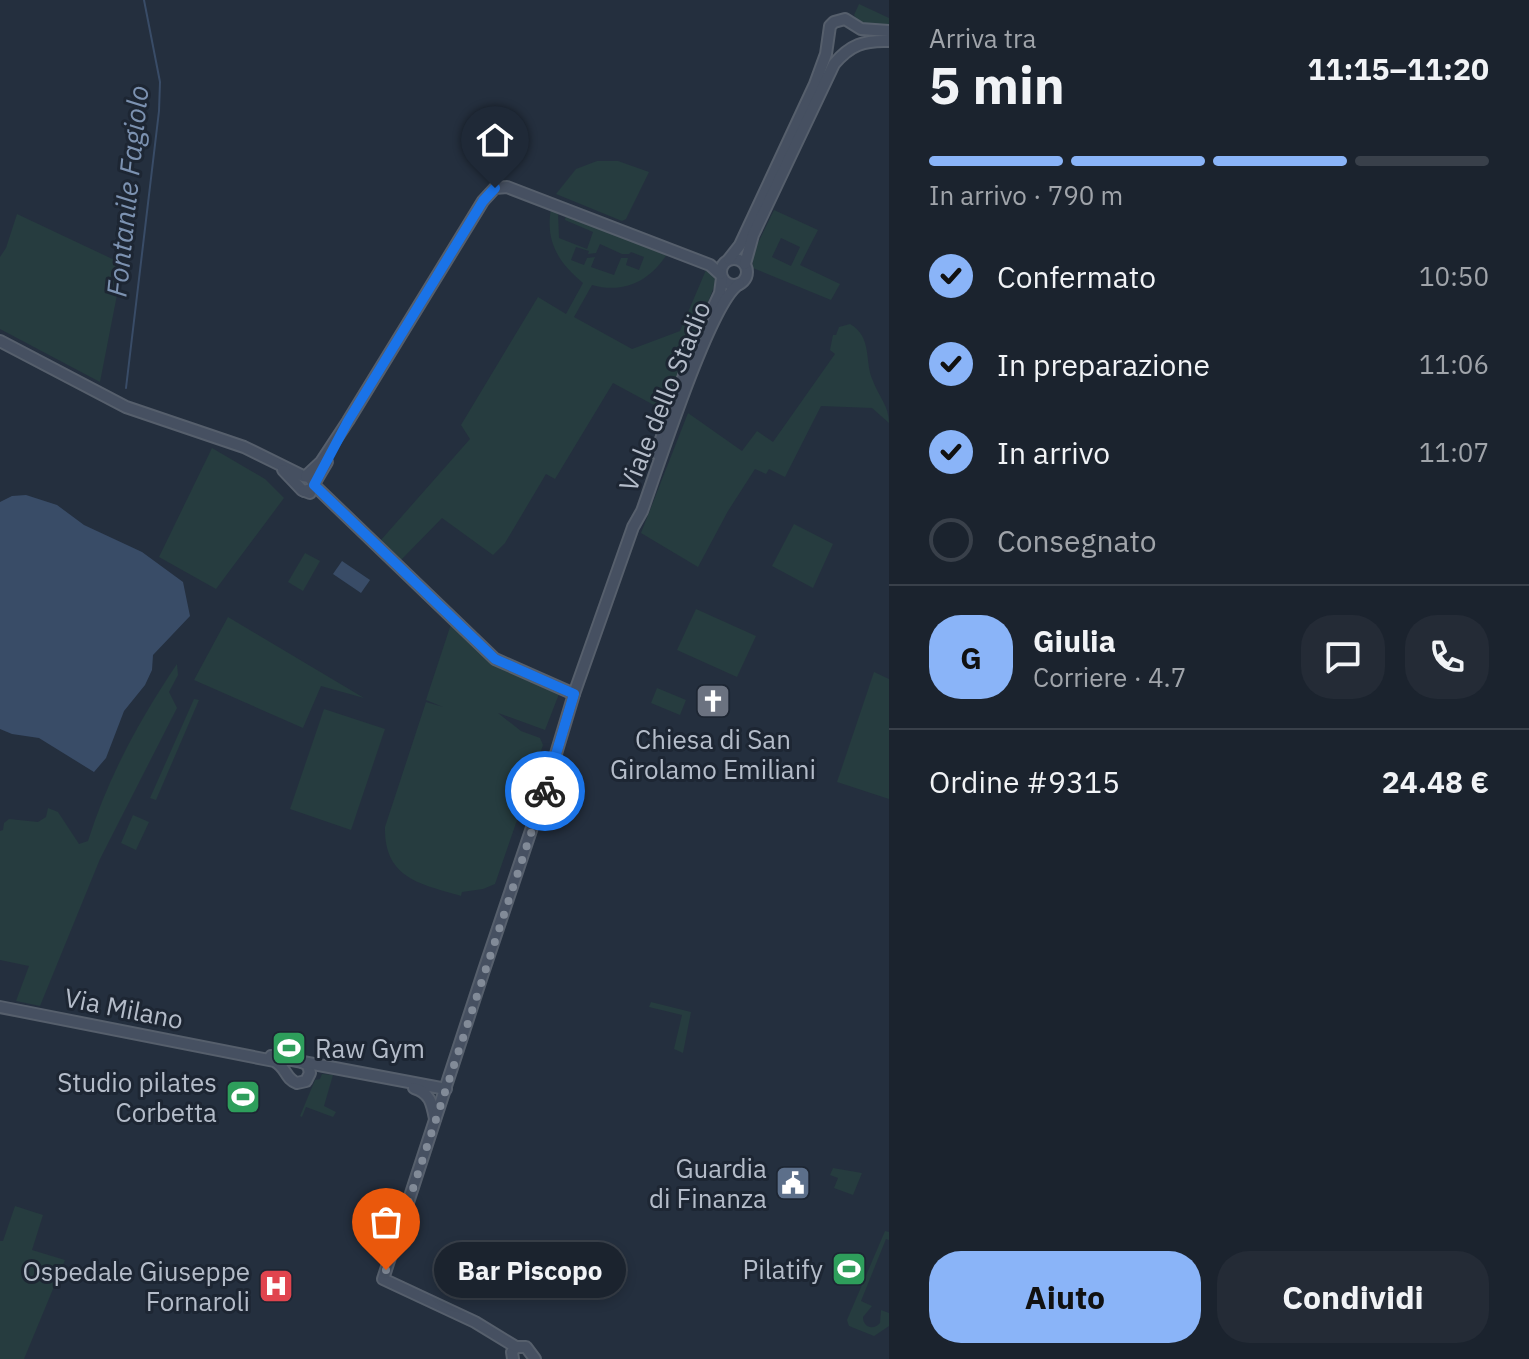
<!DOCTYPE html>
<html lang="it">
<head>
<meta charset="utf-8">
<style>
  body { margin:0; font-family:"IBM Plex Sans",sans-serif; background:#242b36; color:#f1f3f6; height:100vh; display:flex; flex-direction:column; font-size:30px; white-space:nowrap }
  * { box-sizing:border-box; margin:0 }
  p { font-size:26px; color:#a0a4aa }
  .icon { flex:none; width:44px; height:44px; fill:none; stroke:currentColor; stroke-width:2; stroke-linecap:round; stroke-linejoin:round }
  .map { position:relative; flex:1; overflow:hidden }
  .panel { display:flex; flex-direction:column; background:#1b232e; width:640px }
  .panel>* { flex:none }
  .pin { position:absolute; display:grid; place-items:center; width:68px; height:68px; color:#fff; margin:-82px -34px; border-radius:50% 50% 50% 0; rotate:-45deg; box-shadow:0 0 8px #0007 }
  .pin .icon { rotate:45deg }
  .courier { position:absolute; display:grid; place-items:center; width:80px; height:80px; margin:-40px; border:6px solid #1a73e8; border-radius:50%; background:#fff; color:#222; box-shadow:0 2px 10px #0007 }
  .bubble { position:absolute; height:56px; border-radius:28px; background:#1b232e; box-shadow:0 4px 12px #0003,0 0 0 2px #39404a; font-size:26px; font-weight:800; line-height:56px; text-align:center }
  .overview em { font-style:normal; font-weight:800 }
  .overview div { display:flex; flex-direction:column-reverse }
  .overview { display:flex; align-items:center; justify-content:space-between; height:136px; padding:0 40px }
  h1 { font-size:52px; font-weight:800; line-height:60px }
  .bar { display:grid; grid-template-columns:repeat(4,1fr); gap:12px 8px; align-content:center; height:96px; padding:0 40px }
  .bar i { height:10px; border-radius:6px; background:#39404a }
  .bar .active { background:#8ab4f8 }
  .bar p { grid-column:span 4 }
  .line { display:flex; align-items:center; gap:20px; padding:0 40px; border-top:2px solid #39404a }
  .line div { flex:1 }
  .round { display:grid; place-items:center; flex:none; width:84px; height:84px; border-radius:32px; background:#242b36 }
  ol { padding:0 40px; list-style:none }
  li { display:flex; align-items:center; gap:24px; height:88px }
  li p { margin-inline-start:auto }
  li .icon { padding:8px; border-radius:50%; background:#8ab4f8; color:#111; stroke-width:4 }
  li:last-child { color:#a0a4aa }
  li i { width:44px; height:44px; border:4px solid #39404a; border-radius:50% }
  .cta { display:flex; gap:16px; margin-top:auto; padding:16px 40px }
  .cta a { flex:1; height:92px; border-radius:32px; background:#8ab4f8; color:#111; font-size:32px; font-weight:800; line-height:92px; text-align:center }
  .cta a+a { background:#242b36; color:#f1f3f6 }
  main { display:flex; flex:1; min-height:0 }
  .map>svg:first-child { display:block }
  .green { fill:#263c3f; fill-rule:evenodd }
  .water { fill:#394c67 }
  .lines { fill:none; stroke-linecap:round; stroke-linejoin:round }
  .stream { stroke:#394c67; stroke-width:2 }
  .secondary-casing { stroke:#565f6c; stroke-width:14 }
  .secondary { stroke:#465061; stroke-width:10 }
  .done { stroke:#828b98; stroke-width:8; stroke-dasharray:0 14.4 }
  .route { stroke:#1a73e8; stroke-width:10 }
  .labels { text-anchor:middle; dominant-baseline:central; stroke-width:6; stroke-linejoin:round; paint-order:stroke }
  .street-label { font-size:26px; fill:#b4bcc9; stroke:#1d2633 }
  .poi-label { font-size:26px; fill:#b4bcc9; stroke:#1d2633; text-anchor:end }
  .water-label { font-size:28px; font-style:italic; fill:#7c92b1; stroke:#1d2633 }
</style>
</head>
<body>
<main>
<div class="map">
<svg width="889" height="1359" viewBox="0 0 889 1359">
  <rect width="100%" height="100%" fill="#242f3e"/>
  <g class="green">
    <polygon points="859,4 889,18 889,25 860,23 854,15"/>
    <polygon points="597,161 618,161 649,172 626,219 622,221 556,194 576,169"/>
    <path d="M551 209 558 211 559 238 587 249 593 232 565 220 566 214 667 254C650 281 624 294 592 285L574 317 632 349 680 331 706 270 712 272 716 282 665 411 613 383 555 479 546 474 505 543 493 555 442 518 401 560 381 540 470 439 461 425 538 297 566 314 583 283C559 263 545 242 551 209ZM600 244 622 254H629L631 252 644 257 639 270 626 265 628 258H621L614 275 591 267 595 257 587 258 584 265 571 260 576 247 589 251 588 254 596 253Z"/>
    <path d="M774 210 818 230 800 265 840 284 831 300 753 268 752 255ZM781 238 800 247 791 266 772 257Z"/>
    <polygon points="17,214 123,264 100,382 0,329 0,257 6,248"/>
    <path d="M850 324C873 337 864 362 873 381 879 397 889 406 889 423L872 408 821 406 785 477 769 469 766 474 755 469 728 511 698 567 641 533 688 413 742 451 757 431 773 442 835 354 830 350 833 335H836L839 327Z"/>
    <polygon points="212,448 265,479 284,498 216,589 159,557"/>
    <polygon points="794,524 833,544 813,588 772,566"/>
    <polygon points="305,553 320,561 303,591 288,582"/>
    <polygon points="696,609 756,636 737,677 677,650"/>
    <polygon points="228,617 364,698 321,686 303,728 194,680"/>
    <path d="M451 624 492 663 559 694 545 730 498 713 521 731 540 738 543 745 495 884 483 889 462 892 461 896C421 884 384 879 385 827L426 702 443 707 426 700Z"/>
    <path d="M177 664 178 675 169 692 177 708 100 859 40 1006 16 1001 29 966 0 960V831L3 830 4 823 9 819 38 822 46 817 48 808 58 812 79 844 88 841C108 777 140 719 177 664Z"/>
    <polygon points="874,672 889,679 889,799 837,782"/>
    <polygon points="657,688 686,700 680,715 651,703"/>
    <polygon points="194,699 199,700 156,800 150,798"/>
    <polygon points="324,709 385,729 351,830 290,809"/>
    <polygon points="133,815 149,822 136,850 121,843"/>
    <polygon points="651,1002 691,1012 683,1053 674,1049 682,1015 649,1007"/>
    <polygon points="322,1074 333,1075 324,1106 336,1112 333,1117 306,1107 302,1117 300,1116 315,1080 320,1079"/>
    <polygon points="833,1168 862,1173 853,1195 834,1188 838,1178 830,1175"/>
    <polygon points="15,1206 43,1215 32,1250 65,1260 24,1359 0,1359 0,1241 3,1241"/>
    <path d="M885 1231 889 1232V1240L886 1239 861 1301 872 1306 863 1317C863 1327 873 1331 880 1323L881 1310 889 1313V1326L874 1336 849 1326 847 1320Z"/>
  </g>
  <g class="water">
    <polygon points="26,495 57,505 84,525 142,552 183,582 190,616 153,655 152,670 145,685 124,711 106,758 94,772 39,738 12,734 0,729 0,502 12,496"/>
    <polygon points="342,561 370,580 361,593 333,574"/>
  </g>
  <g class="lines">
    <polyline class="stream" points="126,388 159,111 160,82 144,0"/>
    <g class="secondary-casing">
      <g id="secondary">
        <circle cx="734" cy="272" r="13"/>
        <polyline points="729,259 740,245 815,84 826,54 830,26 834,22 845,19 861,29 889,31"/>
        <path d="M745 264 753 235 834 64C850 45 864 40 889 41"/>
        <polyline points="713,308 720,293 722,278"/>
        <polyline points="0,341 126,407 244,447 303,476 309,477 314,483"/>
        <polyline points="656,453 690,359"/>
        <polyline points="283,470 302,490 310,493"/>
        <polyline points="306,476 321,462 348,421 483,201 495,188 507,187 710,265 720,274"/>
        <polyline points="314,485 495,659 574,694"/>
        <polyline points="304,491 311,489 327,462"/>
        <path d="M0 1007 274 1061C286 1066 285 1079 297 1083L306 1081 310 1073 308 1065 300 1061"/>
        <polyline points="271,1056 446,1089"/>
        <path d="M414 1088C430 1093 432 1103 435 1119"/>
        <polyline points="513,1359 512,1352 516,1347"/>
        <path d="M535 1359 526 1347H516L475 1322 383 1279 484 970 549 777 574 694 633 527 642 511C657 470 710 302 739 284"/>
      </g>
    </g>
    <use href="#secondary" class="secondary"/>
  </g>
  <g class="lines">
    <polyline class="done" points="386,1270 545,791"/>
    <polyline class="route" points="495,188 483,201 348,421 314,485 495,659 574,694 545,791"/>
  </g>
  <defs>
    <g id="church-square" transform="scale(1.8)"><rect x="-9" y="-9" width="18" height="18" rx="4" fill="#6b7280" stroke="#1d2633"/><path d="M-1.2-6h2.4v3.5h3.3v2.4h-3.3V6h-2.4V-.1h-3.3v-2.4h3.3Z" fill="#fff"/></g>
    <g id="stadium-square" transform="scale(1.8)"><rect x="-9" y="-9" width="18" height="18" rx="4" fill="#2e9e5b" stroke="#1d2633"/><path d="M0-5a6.5 5 0 1 0 0 10a6.5 5 0 1 0 0-10ZM-3.5-1.8h7v3.6h-7Z" fill="#fff"/></g>
    <g id="civic-square" transform="scale(1.8)"><rect x="-9" y="-9" width="18" height="18" rx="4" fill="#5c6f8a" stroke="#1d2633"/><path d="M-.6-6.5H3V-4.5H.6V-3L4-1V1h2V6H-6V1h2V-1L-.6-3ZM-1.2 2.5V6h2.4V2.5Z" fill="#fff"/></g>
    <g id="hospital-square" transform="scale(1.8)"><rect x="-9" y="-9" width="18" height="18" rx="4" fill="#e0444e" stroke="#1d2633"/><path d="M-5-5h3v3.5h4V-5h3V5h-3V1.5h-4V5h-3Z" fill="#fff"/></g>
  </defs>
  <g fill-rule="evenodd">
    <use href="#church-square" x="713" y="701"/>
    <use href="#stadium-square" x="289" y="1048"/>
    <use href="#stadium-square" x="243" y="1097"/>
    <use href="#civic-square" x="793" y="1183"/>
    <use href="#stadium-square" x="849" y="1269"/>
    <use href="#hospital-square" x="276" y="1286"/>
  </g>
  <g class="labels">
    <g class="street-label">
      <text transform="translate(664 396) rotate(-68)">Viale dello Stadio</text>
      <text transform="translate(124 1008) rotate(11)">Via Milano</text>
    </g>
    <g class="poi-label">
      <text x="713" y="739" text-anchor="middle">Chiesa di San<tspan x="713" dy="30">Girolamo Emiliani</tspan></text>
      <text x="315" y="1048" text-anchor="start">Raw Gym</text>
      <text x="217" y="1082">Studio pilates<tspan x="217" dy="30">Corbetta</tspan></text>
      <text x="767" y="1168">Guardia<tspan x="767" dy="30">di Finanza</tspan></text>
      <text x="823" y="1269">Pilatify</text>
      <text x="250" y="1271">Ospedale Giuseppe<tspan x="250" dy="30">Fornaroli</tspan></text>
    </g>
    <g class="water-label">
      <text transform="translate(127 191) rotate(-84)">Fontanile Fagiolo</text>
    </g>
  </g>
</svg>
<div class="pin" style="left:386px;top:1270px;background:#ea580c"><svg class="icon" aria-label="bag" viewBox="0 0 24 24"><path d="M5 8h14l-1 12H6zM9 8a3 3 0 0 1 6 0"/></svg></div>
<div class="pin" style="left:495px;top:188px;background:#1f2937"><svg class="icon" aria-label="home" viewBox="0 0 24 24"><path d="M3 11l9-7 9 7M6 9v11h12V9"/></svg></div>
<div class="courier" style="left:545px;top:791px"><svg class="icon" aria-label="bike" viewBox="0 0 24 24"><circle cx="6" cy="16" r="4"/><circle cx="18" cy="16" r="4"/><path d="M6 16l4-8h5l3 8M10 8l3 8H6M13 5h3"/></svg></div>
<div class="bubble" style="left:434px;top:1242px;width:192px">Bar Piscopo</div>
</div>
<section class="panel">
<div class="overview"><div><h1>5 min</h1><p>Arriva tra</p></div><em>11:15–11:20</em></div>
<div class="bar"><i class="active"></i><i class="active"></i><i class="active"></i><i></i><p>In arrivo · 790 m</p></div>
<ol>
<li><svg class="icon" aria-label="check" viewBox="0 0 24 24"><path d="M5 12l5 5 9-10"/></svg>Confermato<p>10:50</p></li>
<li><svg class="icon" aria-label="check" viewBox="0 0 24 24"><path d="M5 12l5 5 9-10"/></svg>In preparazione<p>11:06</p></li>
<li><svg class="icon" aria-label="check" viewBox="0 0 24 24"><path d="M5 12l5 5 9-10"/></svg>In arrivo<p>11:07</p></li>
<li><i></i>Consegnato</li>
</ol>
<div class="line" style="height:144px"><b class="round" style="background:#8ab4f8;color:#111">G</b><div><b>Giulia</b><p>Corriere · 4.7</p></div><a class="round"><svg class="icon" aria-label="chat" viewBox="0 0 24 24"><path d="M4 5h16v11H9l-5 4z"/></svg></a><a class="round"><svg class="icon" aria-label="phone" viewBox="0 0 24 24"><path d="M5 4h4l2 5-3 2q2 4 5 5l2-3 5 2v4C11 20 4 13 5 4z"/></svg></a></div>
<div class="line" style="height:104px"><div>Ordine #9315</div><b>24.48 €</b></div>
<div class="cta"><a>Aiuto</a><a>Condividi</a></div>
</section>
</main>
</body>
</html>
